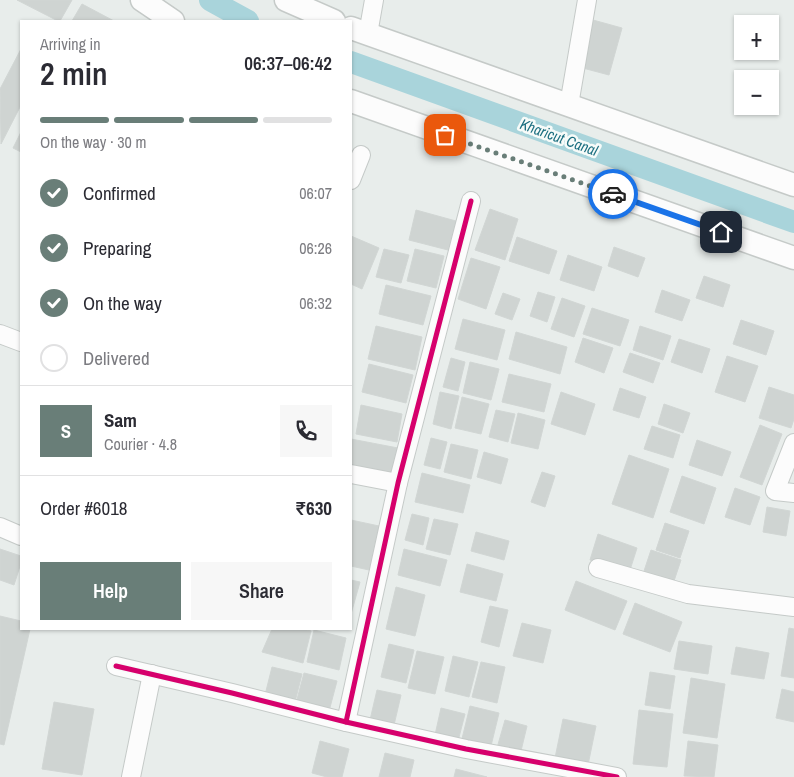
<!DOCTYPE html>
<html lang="en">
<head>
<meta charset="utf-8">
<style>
  body { margin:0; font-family:"Archivo Narrow",sans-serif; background:#f7f7f7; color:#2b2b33; height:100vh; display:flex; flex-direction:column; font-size:19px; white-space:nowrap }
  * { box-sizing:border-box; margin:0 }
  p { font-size:16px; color:#7c7c81 }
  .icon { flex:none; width:28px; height:28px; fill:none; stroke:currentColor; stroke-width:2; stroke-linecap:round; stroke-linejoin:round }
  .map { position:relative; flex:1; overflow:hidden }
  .panel { position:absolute; left:20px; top:20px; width:332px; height:610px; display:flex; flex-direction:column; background:#fff; border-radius:0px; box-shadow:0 1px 4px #0004 }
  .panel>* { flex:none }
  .controls { position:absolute; left:734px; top:15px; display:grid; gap:10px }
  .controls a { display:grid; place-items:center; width:45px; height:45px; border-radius:0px; background:#fff; box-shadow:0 1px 4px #0004; font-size:25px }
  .pin { position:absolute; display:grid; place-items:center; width:42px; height:42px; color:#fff; margin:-21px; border-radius:10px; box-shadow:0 2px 8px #0006 }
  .courier { position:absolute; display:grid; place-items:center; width:50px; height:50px; margin:-25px; border:4px solid #1a73e8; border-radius:50%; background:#fff; color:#222; box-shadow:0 1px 6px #0007 }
  .headline em { font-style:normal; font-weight:600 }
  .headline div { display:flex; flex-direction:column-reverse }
  .headline { display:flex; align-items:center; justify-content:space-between; height:85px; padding:0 20px }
  h1 { font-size:32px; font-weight:600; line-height:38px }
  .bar { display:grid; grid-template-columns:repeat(4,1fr); gap:8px 5px; align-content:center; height:60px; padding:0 20px }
  .bar i { height:6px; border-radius:4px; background:#e1e1e2 }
  .bar .on { background:#697e78 }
  .bar p { grid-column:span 4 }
  .line { display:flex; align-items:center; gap:12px; padding:0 20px; border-top:1px solid #e1e1e2 }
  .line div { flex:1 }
  .round { display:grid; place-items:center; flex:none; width:52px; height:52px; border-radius:0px; background:#f7f7f7 }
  ol { padding:0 20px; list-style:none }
  li { display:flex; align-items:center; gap:15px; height:55px }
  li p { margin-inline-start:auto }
  li .icon { padding:5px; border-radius:50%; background:#697e78; color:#fff; stroke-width:4 }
  li:last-child { color:#7c7c81 }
  li i { width:28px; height:28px; border:2px solid #e1e1e2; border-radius:50% }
  .action { display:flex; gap:10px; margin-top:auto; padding:10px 20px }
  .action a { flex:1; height:58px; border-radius:0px; background:#697e78; color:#fff; font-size:20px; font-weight:600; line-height:58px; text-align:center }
  .action a+a { background:#f7f7f7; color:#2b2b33 }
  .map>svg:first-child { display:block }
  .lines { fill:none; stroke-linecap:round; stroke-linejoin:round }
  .canal { stroke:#a9d4db; stroke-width:22 }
  .building { fill:#cfd4d2; stroke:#d1d6d4 }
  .minor-casing { stroke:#c5cac8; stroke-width:20 }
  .tertiary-casing { stroke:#c5cac8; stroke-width:25 }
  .minor { stroke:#fcfcfc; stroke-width:18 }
  .tertiary { stroke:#fcfcfc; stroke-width:22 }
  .cycleway-casing { stroke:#f7fbf9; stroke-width:8 }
  .cycleway { stroke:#d6006c; stroke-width:5 }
  .done { stroke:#697e78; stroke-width:5; stroke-dasharray:0 9 }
  .route { stroke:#1a73e8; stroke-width:6 }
  .labels { text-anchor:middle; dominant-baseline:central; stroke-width:5; stroke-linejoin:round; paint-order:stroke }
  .water-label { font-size:15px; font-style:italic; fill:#1c6f80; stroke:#f7fbf9 }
</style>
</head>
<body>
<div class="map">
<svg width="794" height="777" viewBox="0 0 794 777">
  <rect width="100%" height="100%" fill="#e8edeb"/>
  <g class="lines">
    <g class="canal">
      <polyline points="210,0 248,21"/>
      <polyline points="351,62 794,222"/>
    </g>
  </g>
  <g class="building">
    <polygon points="17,0 72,0 60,21 58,21"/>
    <polygon points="82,4 114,21 72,21"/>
    <polygon points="593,20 622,28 609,75 579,67"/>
    <polygon points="21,49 21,105 1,144 0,89"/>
    <polygon points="21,132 21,152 13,148"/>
    <polygon points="490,209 518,219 505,260 475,250"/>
    <polygon points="416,210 456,221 448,250 409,240"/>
    <polygon points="351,236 379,248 362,289 351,284"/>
    <polygon points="517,237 557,251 549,274 509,261"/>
    <polygon points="614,247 645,258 638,277 608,266"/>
    <polygon points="384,249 409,255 401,283 376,277"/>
    <polygon points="415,249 444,256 436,288 407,281"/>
    <polygon points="568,255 602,267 594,291 560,280"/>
    <polygon points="471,258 500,267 486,309 458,299"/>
    <polygon points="704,276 730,285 723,307 696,298"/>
    <polygon points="386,285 431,296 423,325 379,314"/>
    <polygon points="662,290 690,300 682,321 655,312"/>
    <polygon points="538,292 555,297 547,322 530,316"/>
    <polygon points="503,293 520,299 512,320 495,314"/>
    <polygon points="562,298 585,306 574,337 551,329"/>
    <polygon points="592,308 629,320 620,346 583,334"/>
    <polygon points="463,319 505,330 497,360 455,349"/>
    <polygon points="741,320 774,331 766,355 733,344"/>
    <polygon points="376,326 422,337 415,370 368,359"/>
    <polygon points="640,326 671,336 663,360 633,350"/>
    <polygon points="516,332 567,347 560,374 509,359"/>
    <polygon points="583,338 613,348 604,373 575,362"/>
    <polygon points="679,339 710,349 702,373 671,362"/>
    <polygon points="630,353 660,363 653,383 623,372"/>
    <polygon points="727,356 758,366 745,402 715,392"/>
    <polygon points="451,358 465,362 458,391 443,387"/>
    <polygon points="470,362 499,369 491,400 463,393"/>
    <polygon points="369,364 413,375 406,403 362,392"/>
    <polygon points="509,374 551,384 544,412 502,402"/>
    <polygon points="769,387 794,395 794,419 791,428 759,418"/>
    <polygon points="620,388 646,397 639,418 613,410"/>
    <polygon points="440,392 459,396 451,429 433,424"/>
    <polygon points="561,392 595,404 585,435 551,424"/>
    <polygon points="462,397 489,404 481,434 455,428"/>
    <polygon points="664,404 690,413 683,433 658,424"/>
    <polygon points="361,405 402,414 397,442 356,434"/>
    <polygon points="496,410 515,414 508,442 489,437"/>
    <polygon points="518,413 545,420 538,449 511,443"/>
    <polygon points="760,425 782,434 762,485 740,477"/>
    <polygon points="652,426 680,435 673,458 644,449"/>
    <polygon points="431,438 447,442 440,469 424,465"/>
    <polygon points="351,439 398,448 392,478 351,470"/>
    <polygon points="697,440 731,452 722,476 689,465"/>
    <polygon points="451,444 478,450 471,479 444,472"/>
    <polygon points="484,452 508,459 501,484 477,477"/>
    <polygon points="629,455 669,469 653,518 612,504"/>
    <polygon points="542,472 555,476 545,507 531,502"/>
    <polygon points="422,473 470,485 463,513 415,502"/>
    <polygon points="682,476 716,488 704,524 670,512"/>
    <polygon points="735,488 760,497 750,525 725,517"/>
    <polygon points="767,507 790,511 786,536 763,532"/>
    <polygon points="412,514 429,518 423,545 405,540"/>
    <polygon points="434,519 458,524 450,555 426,549"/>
    <polygon points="351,520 379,526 369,570 351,566"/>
    <polygon points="665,523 689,531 680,558 656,550"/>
    <polygon points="476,532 509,541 504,560 471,551"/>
    <polygon points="598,534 637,548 629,573 590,560"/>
    <polygon points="0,549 21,556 21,563 14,585 0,580"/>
    <polygon points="404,549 447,560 440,586 398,575"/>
    <polygon points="651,550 681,560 673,584 643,574"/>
    <polygon points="467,564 503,574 496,601 460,592"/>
    <polygon points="351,580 360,582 351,614"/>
    <polygon points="576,581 627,601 615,630 565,610"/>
    <polygon points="396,587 425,595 415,636 386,629"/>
    <polygon points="635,603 682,622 670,652 623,634"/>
    <polygon points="490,606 508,610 499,647 481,642"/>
    <polygon points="0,616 21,621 21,629 30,629 4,745 0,744"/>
    <polygon points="522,623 551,630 543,663 513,656"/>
    <polygon points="789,628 794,629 794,678 781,676"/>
    <polygon points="272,629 303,629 311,631 303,663 262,652"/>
    <polygon points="314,630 346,638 339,670 307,662"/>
    <polygon points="679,641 712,646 708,674 674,669"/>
    <polygon points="389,644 414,650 406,683 381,677"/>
    <polygon points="736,647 769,653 764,679 731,674"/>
    <polygon points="417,651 444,657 435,694 408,688"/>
    <polygon points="453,656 478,662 469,697 445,691"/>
    <polygon points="481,662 505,667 497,703 472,697"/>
    <polygon points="272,667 302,674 294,706 264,699"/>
    <polygon points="650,672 675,676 670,709 645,705"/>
    <polygon points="304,673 337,681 328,715 295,707"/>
    <polygon points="691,678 725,684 717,738 683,733"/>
    <polygon points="782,689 794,692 794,722 776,718"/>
    <polygon points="377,690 401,695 394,725 370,720"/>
    <polygon points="54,702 94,709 82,775 42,769"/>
    <polygon points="470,706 499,713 490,750 461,743"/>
    <polygon points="441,708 465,714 458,741 435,735"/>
    <polygon points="639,710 673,714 667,767 633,764"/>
    <polygon points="563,719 596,726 588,765 555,758"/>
    <polygon points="505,720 527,726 520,755 497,748"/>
    <polygon points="320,741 349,749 342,777 327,777 312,773"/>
    <polygon points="688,741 718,745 714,777 684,776"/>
    <polygon points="385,753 414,760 410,777 379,777"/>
    <polygon points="456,769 487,777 454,777"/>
  </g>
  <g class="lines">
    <g class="minor-casing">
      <g id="minor">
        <polyline points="368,34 374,0"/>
        <polyline points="569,105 587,0"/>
        <polyline points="351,180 361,155"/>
        <polyline points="0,334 21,342"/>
        <polyline points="794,443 775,491 794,493"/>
        <polyline points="351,474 398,483"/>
        <polyline points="0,527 21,536"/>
        <polyline points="598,568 688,594 794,607"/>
        <polyline points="116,666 232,693 346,722 466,749 617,777"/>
        <polyline points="346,722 398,483 471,201"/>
        <polyline points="131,777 152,674"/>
      </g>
    </g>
    <g class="tertiary-casing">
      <g id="tertiary">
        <polyline points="142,0 173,21"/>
        <polyline points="286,0 334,21"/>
        <polyline points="351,28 794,185"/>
        <polyline points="351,101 794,258"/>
      </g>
    </g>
    <use href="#minor" class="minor"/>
    <use href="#tertiary" class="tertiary"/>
    <g class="cycleway-casing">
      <g id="cycleway">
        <polyline points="116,666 232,693 346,722 466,749 617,777"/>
        <polyline points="346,722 398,483 471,201"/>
      </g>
    </g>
    <use href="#cycleway" class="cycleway"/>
  </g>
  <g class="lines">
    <polyline class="done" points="445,135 613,194"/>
    <polyline class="route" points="613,194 721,232"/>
  </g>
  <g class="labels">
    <g class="water-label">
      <text transform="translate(559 137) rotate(20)">Kharicut Canal</text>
    </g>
  </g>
</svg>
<div class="controls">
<a>+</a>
<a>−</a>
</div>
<div class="pin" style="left:445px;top:135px;background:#ea580c"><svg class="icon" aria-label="bag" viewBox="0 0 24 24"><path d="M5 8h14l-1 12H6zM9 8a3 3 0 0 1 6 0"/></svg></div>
<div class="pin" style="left:721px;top:232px;background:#1f2937"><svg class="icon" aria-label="home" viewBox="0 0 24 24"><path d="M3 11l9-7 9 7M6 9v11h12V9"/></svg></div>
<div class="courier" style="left:613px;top:194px"><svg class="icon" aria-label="car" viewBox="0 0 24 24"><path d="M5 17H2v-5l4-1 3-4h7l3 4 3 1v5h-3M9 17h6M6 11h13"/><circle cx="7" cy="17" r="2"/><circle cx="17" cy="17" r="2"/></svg></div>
<section class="panel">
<div class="headline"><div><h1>2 min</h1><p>Arriving in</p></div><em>06:37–06:42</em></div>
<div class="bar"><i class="on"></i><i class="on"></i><i class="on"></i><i></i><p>On the way · 30 m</p></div>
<ol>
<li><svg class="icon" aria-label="check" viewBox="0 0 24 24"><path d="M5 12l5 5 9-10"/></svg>Confirmed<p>06:07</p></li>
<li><svg class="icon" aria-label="check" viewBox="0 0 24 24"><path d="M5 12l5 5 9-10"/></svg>Preparing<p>06:26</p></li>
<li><svg class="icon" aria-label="check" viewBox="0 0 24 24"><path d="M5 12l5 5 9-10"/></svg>On the way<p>06:32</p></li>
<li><i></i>Delivered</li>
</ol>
<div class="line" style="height:90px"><b class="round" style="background:#697e78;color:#fff">S</b><div><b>Sam</b><p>Courier · 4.8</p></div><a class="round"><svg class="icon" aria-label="phone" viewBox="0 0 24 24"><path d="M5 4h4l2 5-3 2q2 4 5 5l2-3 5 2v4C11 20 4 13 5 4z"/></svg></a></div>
<div class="line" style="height:65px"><div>Order #6018</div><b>₹630</b></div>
<div class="action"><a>Help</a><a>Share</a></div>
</section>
</div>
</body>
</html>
